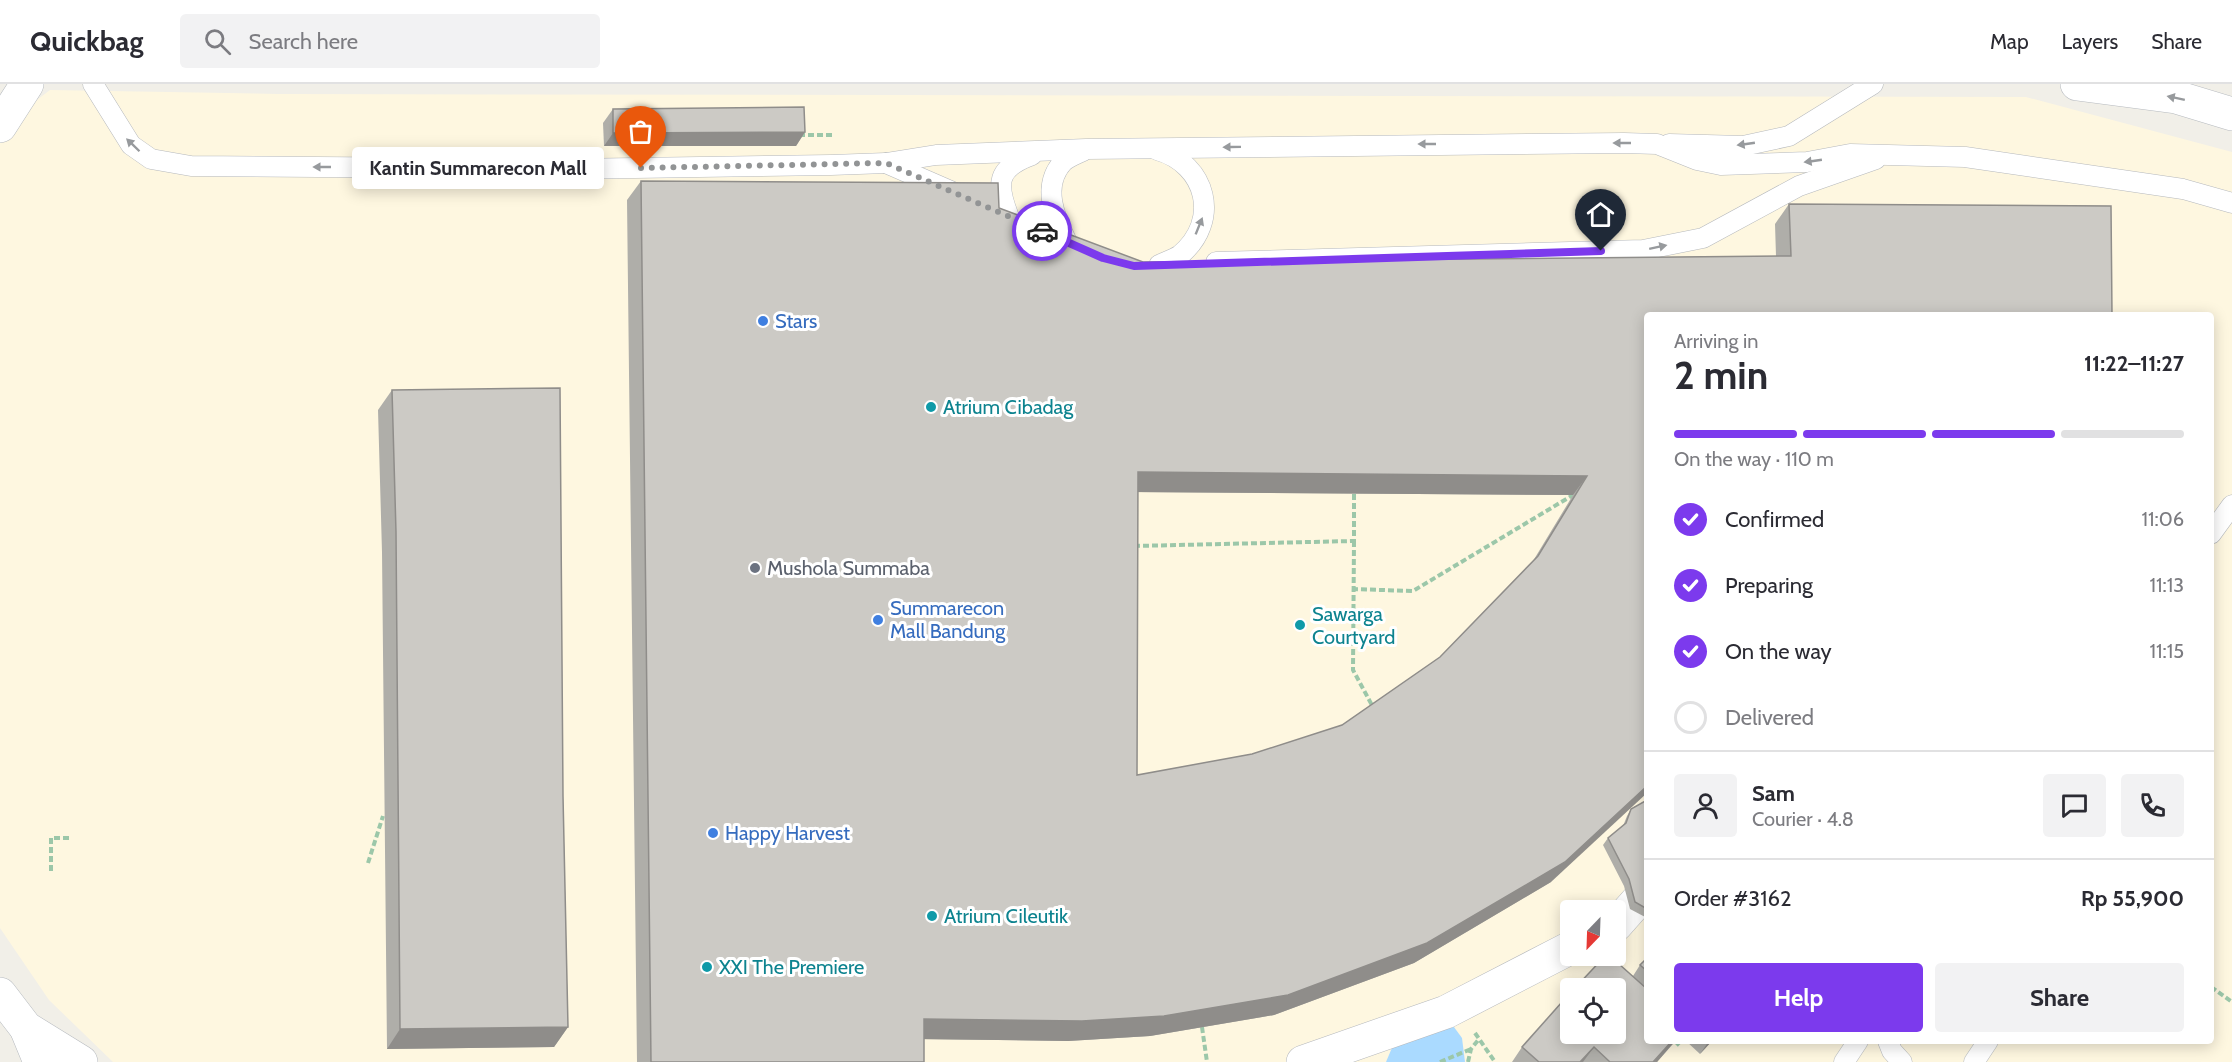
<!DOCTYPE html>
<html lang="en">
<head>
<meta charset="utf-8">
<style>
  body { margin:0; font-family:Cabin,sans-serif; background:#f2f2f3; color:#2b2b33; height:100vh; display:flex; flex-direction:column; font-size:22px; white-space:nowrap }
  * { box-sizing:border-box; margin:0 }
  p { font-size:20px; color:#7c7c81 }
  .icon { flex:none; width:33px; height:33px; fill:none; stroke:currentColor; stroke-width:2; stroke-linecap:round; stroke-linejoin:round }
  .map { position:relative; flex:1; overflow:hidden }
  .drawer { position:absolute; left:1644px; top:228px; width:570px; height:732px; display:flex; flex-direction:column; background:#fff; border-radius:6px; box-shadow:0 3px 15px #0003 }
  .drawer>* { flex:none }
  .needle { width:39px; rotate:203deg }
  .buttons { position:absolute; left:1560px; top:816px; display:grid; gap:12px }
  .buttons a { display:grid; place-items:center; width:66px; height:66px; border-radius:6px; background:#fff; box-shadow:0 3px 15px #0003; font-size:30px }
  .pin { position:absolute; display:grid; place-items:center; width:51px; height:51px; color:#fff; margin:-62px -26px; border-radius:50% 50% 50% 0; rotate:-45deg; box-shadow:0 0 6px #0007 }
  .pin .icon { rotate:45deg }
  .courier { position:absolute; display:grid; place-items:center; width:60px; height:60px; margin:-30px; border:4px solid #7c3aed; border-radius:50%; background:#fff; color:#222; box-shadow:0 2px 8px #0007 }
  .bubble { position:absolute; height:42px; border-radius:6px; background:#fff; box-shadow:0 3px 15px #0003; font-size:20px; font-weight:700; line-height:42px; text-align:center }
  .summary em { font-style:normal; font-weight:700 }
  .summary div { display:flex; flex-direction:column-reverse }
  .summary { display:flex; align-items:center; justify-content:space-between; height:102px; padding:0 30px }
  h1 { font-size:39px; font-weight:700; line-height:45px }
  .bar { display:grid; grid-template-columns:repeat(4,1fr); gap:9px 6px; align-content:center; height:72px; padding:0 30px }
  .bar i { height:8px; border-radius:4px; background:#e1e1e2 }
  .bar .on { background:#7c3aed }
  .bar p { grid-column:span 4 }
  .line { display:flex; align-items:center; gap:15px; padding:0 30px; border-top:2px solid #e1e1e2 }
  .line div { flex:1 }
  .round { display:grid; place-items:center; flex:none; width:63px; height:63px; border-radius:6px; background:#f2f2f3 }
  ol { padding:0 30px; list-style:none }
  li { display:flex; align-items:center; gap:18px; height:66px }
  li p { margin-inline-start:auto }
  li .icon { padding:6px; border-radius:50%; background:#7c3aed; color:#fff; stroke-width:4 }
  li:last-child { color:#7c7c81 }
  li i { width:33px; height:33px; border:3px solid #e1e1e2; border-radius:50% }
  .primary-button { display:flex; gap:12px; margin-top:auto; padding:12px 30px }
  .primary-button a { flex:1; height:69px; border-radius:6px; background:#7c3aed; color:#fff; font-size:24px; font-weight:700; line-height:69px; text-align:center }
  .primary-button a+a { background:#f2f2f3; color:#2b2b33 }
  header { display:flex; align-items:center; gap:36px; box-sizing:border-box; height:84px; padding:0 30px; background:#fff; border-bottom:2px solid #e1e1e2 }
  header strong { font-size:28px }
  nav { display:flex; gap:33px; margin-inline-start:auto; font-size:21px }
  .search { width:420px; height:54px; background:#f2f2f3; display:flex; align-items:center; gap:15px; box-sizing:border-box; padding:0 21px; border-radius:6px; color:#7c7c81; font-size:22px }
  .map>svg:first-child { display:block }
  .commercial { fill:#fef7e0; fill-rule:evenodd }
  .water { fill:#aadaff }
  .lines { fill:none; stroke-linecap:round; stroke-linejoin:round }
  .lane-casing { stroke:#b5b8bc; stroke-width:21 }
  .street-casing { stroke:#b5b8bc; stroke-width:34 }
  .secondary-casing { stroke:#b6babf; stroke-width:34 }
  .path { stroke:#9cc7a9; stroke-width:4; stroke-dasharray:6 3; stroke-linecap:butt }
  .lane { stroke:#fff; stroke-width:20 }
  .street { stroke:#fff; stroke-width:33 }
  .secondary { stroke:#fff; stroke-width:33 }
  .wall { fill:#afaea9; fill-rule:evenodd }
  .shaded-wall { fill:#8f8d8a }
  .building { fill:#cccac5; stroke:#8f8d8a; stroke-width:1.5; fill-rule:evenodd }
  .oneway { fill:#979a9d }
  .done { stroke:#929495; stroke-width:6; stroke-dasharray:0 10.8 }
  .route { stroke:#7c3aed; stroke-width:8 }
  .shop-dot { fill:#3f7fe0; stroke:#fff; stroke-width:2 }
  .culture-dot { fill:#0f9aa8; stroke:#fff; stroke-width:2 }
  .worship-dot { fill:#6b7280; stroke:#fff; stroke-width:2 }
  .labels { text-anchor:middle; dominant-baseline:central; stroke-width:6; stroke-linejoin:round; paint-order:stroke }
  .shop-label { font-size:20px; fill:#366cbe; stroke:#fff; text-anchor:start }
  .culture-label { font-size:20px; fill:#0d838f; stroke:#fff; text-anchor:start }
  .worship-label { font-size:20px; fill:#5b616d; stroke:#fff; text-anchor:start }
</style>
</head>
<body>
<header>
<strong>Quickbag</strong>
<div class="search"><svg class="icon" aria-label="search" viewBox="0 0 24 24"><circle cx="10" cy="10" r="6"/><path d="M15 15l6 6"/></svg>Search here</div>
<nav><a>Map</a><a>Layers</a><a>Share</a></nav>
</header>
<div class="map">
<svg width="2232" height="978" viewBox="0 0 2232 978">
  <rect width="100%" height="100%" fill="#f1efe8"/>
  <path class="commercial" d="M50 6 278 10 2026 13 2232 68V978H113L49 916 0 844V44ZM1647 231H2211V957H1647ZM1570 826H1616V872H1570ZM1570 904H1616V950H1570Z"/>
  <polygon class="water" points="1451,939 1462,954 1465,978 1386,978 1394,959"/>
  <g class="lines">
    <g class="lane-casing">
      <g id="lane">
        <polyline points="93,0 131,61 151,75 191,82 570,85 831,81 886,79 936,71 1086,65 1624,59 1657,60 1697,76 1721,81 1807,78 1850,70 1965,73 2183,105 2232,119"/>
        <polyline points="1669,60 1743,62 1789,52 1873,0"/>
        <path d="M1157 66C1207 80 1221 137 1180 171 1174 175 1165 178 1159 181"/>
        <polyline points="886,79 955,109"/>
        <path d="M1009 133C996 100 996 84 1032 71"/>
        <path d="M1067 158C1055 134 1041 102 1063 78 1068 73 1077 70 1083 67"/>
        <polyline points="1216,178 1643,166 1703,154 1799,102 1876,75"/>
        <polyline points="2211,450 2232,421"/>
        <polyline points="1888,957 1892,967 1902,978"/>
        <polyline points="1844,978 1858,957"/>
        <polyline points="1974,978 1988,957"/>
      </g>
    </g>
    <g class="street-casing">
      <g id="street">
        <polyline points="1616,841 1647,806"/>
        <polyline points="1303,978 1446,928 1570,864"/>
      </g>
    </g>
    <g class="secondary-casing">
      <g id="secondary">
        <polyline points="2077,0 2176,13 2232,30"/>
        <polyline points="0,42 27,0"/>
        <polyline points="0,910 26,944 40,978"/>
        <polyline points="26,944 81,978"/>
      </g>
    </g>
    <g class="path">
      <polyline points="799,51 832,51"/>
      <polyline points="1354,457 1353,586 1374,625"/>
      <polyline points="1134,462 1354,457 1354,410"/>
      <polyline points="1352,505 1413,507 1573,411"/>
      <polyline points="368,779 383,732"/>
      <polyline points="51,787 51,754 72,754"/>
      <polyline points="2211,903 2232,918"/>
      <polyline points="1202,943 1207,978"/>
      <polyline points="1475,949 1495,978"/>
      <polyline points="1675,957 1680,962"/>
      <polyline points="1440,978 1471,965"/>
      <polyline points="1468,978 1471,965 1479,955"/>
    </g>
    <use href="#lane" class="lane"/>
    <use href="#street" class="street"/>
    <use href="#secondary" class="secondary"/>
  </g>
  <g class="wall">
    <polygon points="613,25 805,48 796,62 604,62 603,39"/>
    <path d="M641 97 999 124 1143 178 1776 172 1775 140 1789 120 2111 122 1647 231 1551 798 1414 879 1274 931 1150 952 1068 957 924 955V978H637L627 116ZM1138 408 1573 411 1533 477 1440 573 1342 641 1252 670 1137 691Z"/>
    <polygon points="392,306 563,712 568,943 554,963 387,965 382,468 378,326"/>
    <polygon points="1647,716 1647,834 1630,825 1624,802 1603,761 1608,754 1623,742 1627,732 1631,725"/>
    <polygon points="1647,874 1647,957 1673,960 1657,978 1512,978 1522,963 1633,892 1640,881"/>
    <polygon points="1686,957 1712,957 1700,970"/>
  </g>
  <g class="shaded-wall">
    <polygon points="805,48 796,62 604,62 613,49"/>
    <polygon points="1138,388 1587,392 1573,411 1124,408"/>
    <polygon points="1647,702 1647,709 1551,798 1414,879 1274,931 1150,952 1068,957 910,955 924,935"/>
    <polygon points="568,943 554,963 387,965 400,945"/>
    <polygon points="1672,957 1675,957 1657,978 1653,978"/>
    <polygon points="1709,957 1712,957 1700,970"/>
    <polygon points="1594,963 1583,978 1580,978"/>
  </g>
  <g class="building">
    <polygon points="804,23 805,48 613,49 613,25"/>
    <path d="M641 97 998 99 999 124 1143 178 1791 172 1789 120 2111 122 2112 231H1647V702L1565 778 1427 859 1288 911 1164 932 1082 937 924 935V978H651ZM1138 388 1587 392 1538 472 1440 573 1342 641 1252 670 1137 691Z"/>
    <polygon points="560,304 563,712 568,943 400,945 396,448 392,306"/>
    <polygon points="1647,716 1647,825 1635,818 1629,795 1608,754 1626,739 1631,725"/>
    <polygon points="1605,872 1610,872 1647,905 1647,957 1672,957 1653,978 1610,978 1594,963 1580,978 1539,978 1522,963 1570,909 1570,950 1616,950 1616,904 1575,904"/>
    <polygon points="1647,874 1647,887 1640,881"/>
  </g>
  <defs><path id="oneway-solid" d="M-6-.8H1V-3.2L6.5 0L1 3.2V.8H-6Z" transform="scale(1.5)"/></defs>
  <g class="oneway">
    <use href="#oneway-solid" transform="translate(2176 14) rotate(-168)"/>
    <use href="#oneway-solid" transform="translate(1622 59) rotate(-180)"/>
    <use href="#oneway-solid" transform="translate(1427 60) rotate(180)"/>
    <use href="#oneway-solid" transform="translate(1746 60) rotate(172)"/>
    <use href="#oneway-solid" transform="translate(133 61) rotate(-136)"/>
    <use href="#oneway-solid" transform="translate(1232 63) rotate(179)"/>
    <use href="#oneway-solid" transform="translate(1813 77) rotate(172)"/>
    <use href="#oneway-solid" transform="translate(322 83) rotate(-180)"/>
    <use href="#oneway-solid" transform="translate(1199 142) rotate(-68)"/>
    <use href="#oneway-solid" transform="translate(1658 163) rotate(-12)"/>
  </g>
  <g class="lines">
    <polyline class="done" points="641,84 886,79 1042,147"/>
    <polyline class="route" points="1042,147 1103,174 1134,182 1601,167"/>
  </g>
  <g class="shop-dot">
    <circle cx="763" cy="237" r="6"/>
    <circle cx="878" cy="536" r="6"/>
    <circle cx="713" cy="749" r="6"/>
  </g>
  <g class="culture-dot">
    <circle cx="931" cy="323" r="6"/>
    <circle cx="1300" cy="541" r="6"/>
    <circle cx="932" cy="832" r="6"/>
    <circle cx="707" cy="883" r="6"/>
  </g>
  <circle class="worship-dot" cx="755" cy="484" r="6"/>
  <g class="labels">
    <g class="shop-label">
      <text x="775" y="237">Stars</text>
      <text x="890" y="524">Summarecon<tspan x="890" dy="23">Mall Bandung</tspan></text>
      <text x="725" y="749">Happy Harvest</text>
    </g>
    <g class="culture-label">
      <text x="943" y="323">Atrium Cibadag</text>
      <text x="1312" y="530">Sawarga<tspan x="1312" dy="23">Courtyard</tspan></text>
      <text x="944" y="832">Atrium Cileutik</text>
      <text x="719" y="883">XXI The Premiere</text>
    </g>
    <g class="worship-label">
      <text x="767" y="484">Mushola Summaba</text>
    </g>
  </g>
</svg>
<div class="buttons">
<a><svg class="needle" viewBox="-14 -14 28 28"><path d="M0-13l5 13h-10z" fill="#e53935"/><path d="M0 13l5-13h-10z" fill="#7c7c81"/></svg></a>
<a><svg class="icon" aria-label="locate" viewBox="0 0 24 24"><circle cx="12" cy="12" r="6"/><path d="M12 2v4M12 18v4M2 12h4M18 12h4"/></svg></a>
</div>
<div class="pin" style="left:641px;top:84px;background:#ea580c"><svg class="icon" aria-label="bag" viewBox="0 0 24 24"><path d="M5 8h14l-1 12H6zM9 8a3 3 0 0 1 6 0"/></svg></div>
<div class="pin" style="left:1601px;top:167px;background:#1f2937"><svg class="icon" aria-label="home" viewBox="0 0 24 24"><path d="M3 11l9-7 9 7M6 9v11h12V9"/></svg></div>
<div class="courier" style="left:1042px;top:147px"><svg class="icon" aria-label="car" viewBox="0 0 24 24"><path d="M5 17H2v-5l4-1 3-4h7l3 4 3 1v5h-3M9 17h6M6 11h13"/><circle cx="7" cy="17" r="2"/><circle cx="17" cy="17" r="2"/></svg></div>
<div class="bubble" style="left:352px;top:63px;width:252px">Kantin Summarecon Mall</div>
<section class="drawer">
<div class="summary"><div><h1>2 min</h1><p>Arriving in</p></div><em>11:22–11:27</em></div>
<div class="bar"><i class="on"></i><i class="on"></i><i class="on"></i><i></i><p>On the way · 110 m</p></div>
<ol>
<li><svg class="icon" aria-label="check" viewBox="0 0 24 24"><path d="M5 12l5 5 9-10"/></svg>Confirmed<p>11:06</p></li>
<li><svg class="icon" aria-label="check" viewBox="0 0 24 24"><path d="M5 12l5 5 9-10"/></svg>Preparing<p>11:13</p></li>
<li><svg class="icon" aria-label="check" viewBox="0 0 24 24"><path d="M5 12l5 5 9-10"/></svg>On the way<p>11:15</p></li>
<li><i></i>Delivered</li>
</ol>
<div class="line" style="height:108px"><a class="round"><svg class="icon" aria-label="person" viewBox="0 0 24 24"><circle cx="12" cy="8" r="4"/><path d="M4 21q1-7 8-7t8 7"/></svg></a><div><b>Sam</b><p>Courier · 4.8</p></div><a class="round"><svg class="icon" aria-label="chat" viewBox="0 0 24 24"><path d="M4 5h16v11H9l-5 4z"/></svg></a><a class="round"><svg class="icon" aria-label="phone" viewBox="0 0 24 24"><path d="M5 4h4l2 5-3 2q2 4 5 5l2-3 5 2v4C11 20 4 13 5 4z"/></svg></a></div>
<div class="line" style="height:78px"><div>Order #3162</div><b>Rp 55,900</b></div>
<div class="primary-button"><a>Help</a><a>Share</a></div>
</section>
</div>
</body>
</html>
